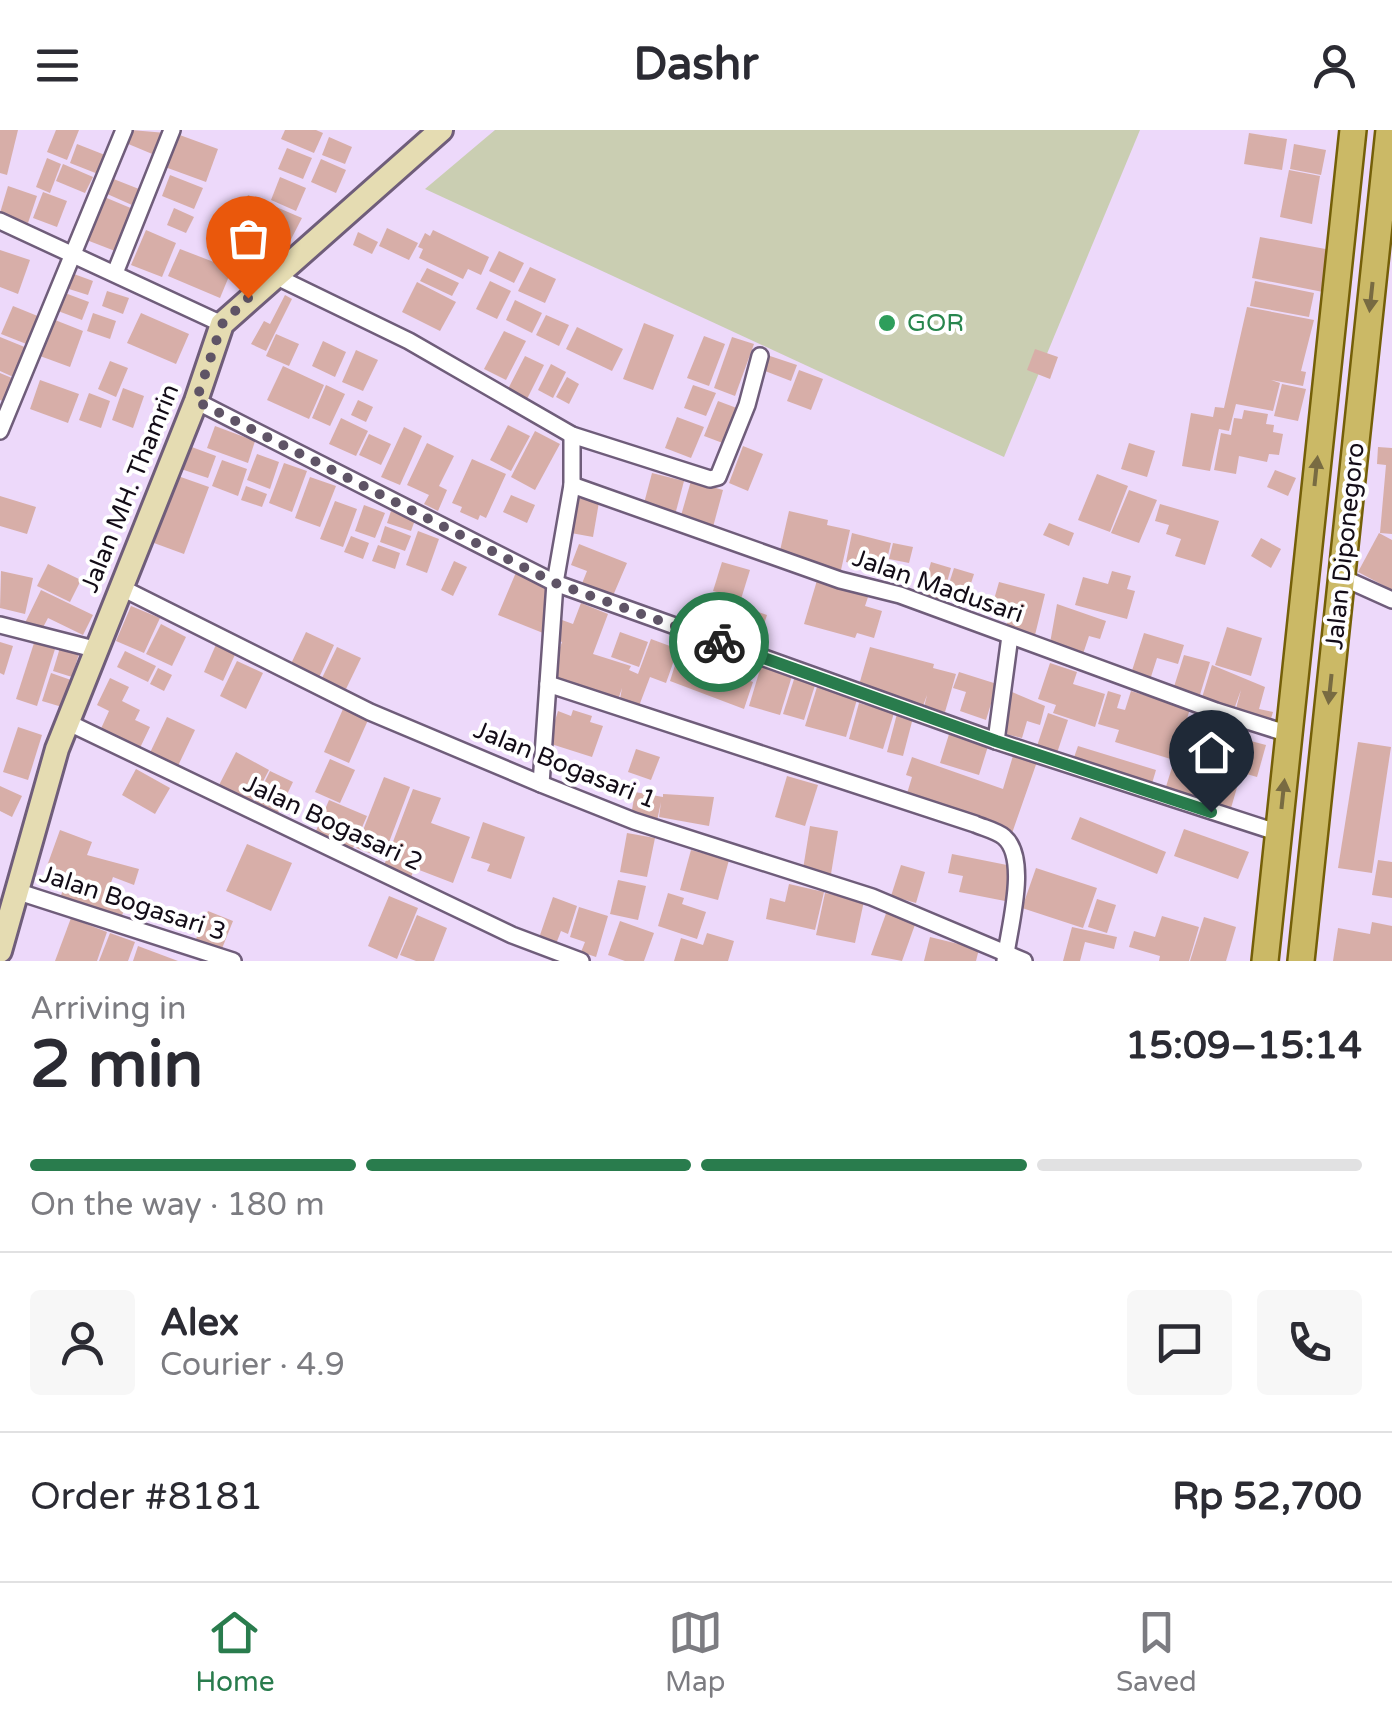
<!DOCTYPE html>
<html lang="en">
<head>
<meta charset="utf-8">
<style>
  body { margin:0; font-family:"Varela Round",sans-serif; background:#f7f7f7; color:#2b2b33; height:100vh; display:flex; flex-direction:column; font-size:38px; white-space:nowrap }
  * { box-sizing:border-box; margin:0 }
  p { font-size:32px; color:#7c7c81 }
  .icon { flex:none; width:55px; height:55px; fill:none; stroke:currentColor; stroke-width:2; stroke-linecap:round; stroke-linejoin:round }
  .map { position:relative; height:831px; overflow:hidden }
  .sheet { display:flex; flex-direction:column; background:#fff; flex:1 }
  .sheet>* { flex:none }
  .pin { position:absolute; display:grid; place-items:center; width:85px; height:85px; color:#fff; margin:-102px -42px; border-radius:50% 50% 50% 0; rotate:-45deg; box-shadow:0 0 10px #0007 }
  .pin .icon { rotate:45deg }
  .courier { position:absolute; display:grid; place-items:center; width:100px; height:100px; margin:-50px; border:8px solid #297c4d; border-radius:50%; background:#fff; color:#222; box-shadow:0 2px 12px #0007 }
  .head em { font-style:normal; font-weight:700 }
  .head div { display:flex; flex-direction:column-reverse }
  .head { display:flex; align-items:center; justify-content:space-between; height:170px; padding:0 30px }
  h1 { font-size:65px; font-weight:700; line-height:75px }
  .bar { display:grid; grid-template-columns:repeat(4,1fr); gap:15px 10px; align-content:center; height:120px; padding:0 30px }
  .bar i { height:12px; border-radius:8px; background:#e1e1e2 }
  .bar .current { background:#297c4d }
  .bar p { grid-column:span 4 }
  .line { display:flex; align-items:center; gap:25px; padding:0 30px; border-top:2px solid #e1e1e2 }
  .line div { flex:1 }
  .round { display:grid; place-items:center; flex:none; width:105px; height:105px; border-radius:10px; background:#f7f7f7 }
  header { display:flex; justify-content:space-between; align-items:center; height:130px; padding:0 30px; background:#fff; font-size:45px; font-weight:700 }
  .tabs { display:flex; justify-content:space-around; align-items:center; height:140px; border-top:2px solid #e1e1e2; background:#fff; font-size:28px; color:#7c7c81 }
  .tabs a { display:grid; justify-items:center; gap:5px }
  .tabs .current { color:#297c4d }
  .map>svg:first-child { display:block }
  .green { fill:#caceb2 }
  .building { fill:#d7aea8 }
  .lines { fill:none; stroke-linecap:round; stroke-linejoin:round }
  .street-casing { stroke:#6f5d7a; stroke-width:20 }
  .secondary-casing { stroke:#6f5d7a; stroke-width:28 }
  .primary-casing { stroke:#745f08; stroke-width:30 }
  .street { stroke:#fff; stroke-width:15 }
  .secondary { stroke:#e5dcb2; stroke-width:22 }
  .primary { stroke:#cbb966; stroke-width:25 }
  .oneway { fill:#786b42 }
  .done { stroke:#5f5466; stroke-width:10; stroke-dasharray:0 18 }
  .route { stroke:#297c4d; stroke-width:12 }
  .leisure-dot { fill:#2e9e5b; stroke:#fff; stroke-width:4 }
  .labels { text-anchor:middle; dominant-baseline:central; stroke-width:8; stroke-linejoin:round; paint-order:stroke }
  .leisure-label { font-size:25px; fill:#27864d; stroke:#fff; text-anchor:start }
  .street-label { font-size:25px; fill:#130c17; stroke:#fff }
</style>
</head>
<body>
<header><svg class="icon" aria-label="menu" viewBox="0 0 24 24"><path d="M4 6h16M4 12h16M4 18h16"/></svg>Dashr<svg class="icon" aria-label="person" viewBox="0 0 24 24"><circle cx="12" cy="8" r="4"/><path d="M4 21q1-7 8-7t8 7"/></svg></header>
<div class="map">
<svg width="1392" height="831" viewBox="0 0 1392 831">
  <rect width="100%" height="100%" fill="#edd9fa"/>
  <polygon class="green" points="495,0 1140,0 1004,327 425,59"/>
  <g class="building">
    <polygon points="0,0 18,0 7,45 0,43"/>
    <polygon points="56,0 79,0 67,30 47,22"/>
    <polygon points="131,0 166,3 157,26 126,13"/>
    <polygon points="285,0 316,0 323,3 314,23 281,9"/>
    <polygon points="1249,3 1287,9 1282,40 1244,34"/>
    <polygon points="177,4 218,19 206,52 165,37"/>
    <polygon points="329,7 352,17 345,34 322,25"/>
    <polygon points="77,14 105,25 98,44 70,33"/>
    <polygon points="1294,14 1326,20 1321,45 1290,39"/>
    <polygon points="287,18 312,28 303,49 278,39"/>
    <polygon points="47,28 61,34 50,63 36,57"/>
    <polygon points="321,29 346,40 336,63 311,52"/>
    <polygon points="63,34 93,47 85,63 56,51"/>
    <polygon points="1289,40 1320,46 1312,94 1280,87"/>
    <polygon points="170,45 203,58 194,79 162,66"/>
    <polygon points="280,47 306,58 296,81 271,70"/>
    <polygon points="111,48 139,59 132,75 105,63"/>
    <polygon points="8,56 37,66 28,93 0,83"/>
    <polygon points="43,62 67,71 57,97 33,88"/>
    <polygon points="248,65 302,88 286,119 248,103 251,95 238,89"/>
    <polygon points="102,66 133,79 115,121 84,109"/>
    <polygon points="174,78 194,87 186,103 167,95"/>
    <polygon points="222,97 247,107 236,132 212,122"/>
    <polygon points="387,98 418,113 409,130 379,116"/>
    <polygon points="146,100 176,113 162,147 131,135"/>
    <polygon points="433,100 489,127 481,145 468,139 463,149 419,128 423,119 418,117 425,103 430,106"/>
    <polygon points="358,102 378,112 372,124 353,115"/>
    <polygon points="1260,107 1331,120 1323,162 1252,148"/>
    <polygon points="180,119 232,139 220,168 168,146"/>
    <polygon points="0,120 30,130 18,164 0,157"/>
    <polygon points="499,121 524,133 514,153 489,141"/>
    <polygon points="530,137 556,149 545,173 518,161"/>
    <polygon points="427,138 459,153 452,166 420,151"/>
    <polygon points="74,144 93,151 88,165 69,159"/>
    <polygon points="490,151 511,161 497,189 476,179"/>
    <polygon points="1255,151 1314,163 1309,187 1250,176"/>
    <polygon points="417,152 456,172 440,201 402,182"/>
    <polygon points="107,161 129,168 123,184 102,176"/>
    <polygon points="65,163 89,172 82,190 58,181"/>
    <polygon points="285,165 292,169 266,221 251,214 264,191 270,194"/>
    <polygon points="515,170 542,183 532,203 506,190"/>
    <polygon points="13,176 45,189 34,217 1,204"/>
    <polygon points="1247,177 1314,190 1301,241 1306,242 1303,256 1271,250 1280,253 1273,281 1236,274 1229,301 1219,299 1210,341 1182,336 1191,283 1213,287 1215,277 1224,278"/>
    <polygon points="93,183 116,191 110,209 87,201"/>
    <polygon points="141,183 189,204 176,234 127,213"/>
    <polygon points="546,185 569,195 559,216 536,205"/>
    <polygon points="55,190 83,201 70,237 40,226"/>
    <polygon points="644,193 674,205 653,260 623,249"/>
    <polygon points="577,197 623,219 612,241 566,219"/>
    <polygon points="504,201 526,211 506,250 484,239"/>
    <polygon points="276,204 299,214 289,236 266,226"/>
    <polygon points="704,206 725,214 709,256 687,248"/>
    <polygon points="0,207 32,220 20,250 0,241"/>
    <polygon points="732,207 754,214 735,266 714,258"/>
    <polygon points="323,211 346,222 335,247 312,236"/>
    <polygon points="1035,219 1058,227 1050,249 1027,240"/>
    <polygon points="356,220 378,230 363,261 342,252"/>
    <polygon points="525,226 544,235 527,269 508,259"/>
    <polygon points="770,226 797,235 791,251 765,241"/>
    <polygon points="110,231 128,238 116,267 98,259"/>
    <polygon points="551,234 566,242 553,268 538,260"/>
    <polygon points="283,236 324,255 309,289 267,270"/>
    <polygon points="799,240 823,249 811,280 787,271"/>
    <polygon points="0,243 19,251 10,274 0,270"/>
    <polygon points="567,247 579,254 569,274 556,267"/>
    <polygon points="40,250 79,264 68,293 30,279"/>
    <polygon points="1282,254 1306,259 1298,291 1274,286"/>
    <polygon points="326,255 345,264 330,296 312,288"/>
    <polygon points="693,255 716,263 706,286 684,278"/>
    <polygon points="123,258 144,266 133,298 112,290"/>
    <polygon points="89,263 110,271 101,298 79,290"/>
    <polygon points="358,270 373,277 366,292 351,285"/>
    <polygon points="718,271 742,280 728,315 704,306"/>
    <polygon points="1244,280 1268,284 1266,294 1274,295 1273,302 1283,304 1279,325 1269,324 1267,332 1239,326 1236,344 1214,340 1221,303 1231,305 1234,288 1242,289"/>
    <polygon points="677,287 704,297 691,328 665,318"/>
    <polygon points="341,288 368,301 356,326 329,314"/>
    <polygon points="508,295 530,306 511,341 490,330"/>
    <polygon points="215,296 255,311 248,333 207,318"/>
    <polygon points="404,297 422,306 400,355 381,347"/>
    <polygon points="535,301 560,314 535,360 511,347"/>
    <polygon points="369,304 391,314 381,335 359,325"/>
    <polygon points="427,313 454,326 439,356 447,360 438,381 424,374 429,365 407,355"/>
    <polygon points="1129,313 1155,321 1147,347 1121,339"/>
    <polygon points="189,316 216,326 208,348 181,339"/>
    <polygon points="743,316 763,324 748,361 729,353"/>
    <polygon points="1378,317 1392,318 1392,404 1380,403 1386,335 1377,334"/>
    <polygon points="257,324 279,332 270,359 247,350"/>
    <polygon points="472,329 506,344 486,388 480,385 478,390 460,382 462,377 452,373"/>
    <polygon points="222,330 247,339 238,366 212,356"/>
    <polygon points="284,333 307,341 292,382 269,373"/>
    <polygon points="1275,340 1296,348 1288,366 1267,357"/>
    <polygon points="652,343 684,351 675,385 643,377"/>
    <polygon points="1097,344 1128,356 1110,402 1078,390"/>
    <polygon points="178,346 209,357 184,424 154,413"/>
    <polygon points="310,347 336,356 320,397 295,388"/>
    <polygon points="691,351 723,360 713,397 680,389"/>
    <polygon points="246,356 267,364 262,377 241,370"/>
    <polygon points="1129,360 1157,370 1139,413 1111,403"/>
    <polygon points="511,365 535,375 527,393 503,382"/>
    <polygon points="0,366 36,377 27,404 0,396"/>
    <polygon points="577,368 599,372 593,407 571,403"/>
    <polygon points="335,371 357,379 343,417 320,409"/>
    <polygon points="1160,374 1219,391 1205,435 1175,426 1181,409 1166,404 1169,395 1155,391"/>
    <polygon points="364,375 385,383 375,408 355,401"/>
    <polygon points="391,381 415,390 411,401 387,393"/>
    <polygon points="789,381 828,390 827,395 850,400 841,440 779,425"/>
    <polygon points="1049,393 1074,403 1069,416 1043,405"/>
    <polygon points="385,396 411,406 405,421 380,412"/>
    <polygon points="418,401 439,409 427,443 406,435"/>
    <polygon points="852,403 891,413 884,441 846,432"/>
    <polygon points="1379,403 1392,410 1392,460 1358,442"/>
    <polygon points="351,406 369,413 363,429 344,422"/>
    <polygon points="1261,408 1281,419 1271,438 1251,426"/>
    <polygon points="893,413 913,417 909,433 889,429"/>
    <polygon points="579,414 627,433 612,468 581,456 587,441 571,435"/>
    <polygon points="378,415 400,423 395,439 372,431"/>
    <polygon points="454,431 467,437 453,466 441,460"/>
    <polygon points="722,432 750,440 741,469 713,461"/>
    <polygon points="931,432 951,438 942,470 922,464"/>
    <polygon points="48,434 81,450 70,472 37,456"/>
    <polygon points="954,438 974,444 964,475 944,469"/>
    <polygon points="517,440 553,454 544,479 551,482 543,503 498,485"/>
    <polygon points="1,441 33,448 25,484 0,478"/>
    <polygon points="1112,441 1131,446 1127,459 1135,461 1127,489 1075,475 1083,447 1108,454"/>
    <polygon points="818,447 869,464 865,476 882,481 874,508 857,503 855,508 804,494"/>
    <polygon points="999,452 1045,464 1035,505 1006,497 1011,478 993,473"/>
    <polygon points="41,460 93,485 83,505 48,488 40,503 24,495"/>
    <polygon points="709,465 767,485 756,519 698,501"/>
    <polygon points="581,473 608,484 593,524 631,536 629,540 638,544 651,509 678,519 666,553 650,547 639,576 620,569 622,558 618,570 550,546 562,512 555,509 562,490 573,494"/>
    <polygon points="1057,474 1106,491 1100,509 1089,506 1083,524 1050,513"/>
    <polygon points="131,476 160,488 144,523 116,511"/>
    <polygon points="161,494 186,507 172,536 146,524"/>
    <polygon points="1227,497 1262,508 1251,546 1215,535"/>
    <polygon points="306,502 334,515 317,552 289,538"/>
    <polygon points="620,502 648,512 639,537 611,527"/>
    <polygon points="1144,503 1184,515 1178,534 1157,528 1149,553 1130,547"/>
    <polygon points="218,510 238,518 223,551 204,542"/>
    <polygon points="62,511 81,517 72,547 53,541"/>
    <polygon points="0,512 13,516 4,545 0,543"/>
    <polygon points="34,513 55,519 37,576 16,569"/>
    <polygon points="709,515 727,521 725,527 750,535 745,549 753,552 744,579 670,551 681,516 706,524"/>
    <polygon points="337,517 361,528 346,559 322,548"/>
    <polygon points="870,517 934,534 933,538 956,544 945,582 924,577 927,565 923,576 859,555"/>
    <polygon points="125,521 156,536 148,552 117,537"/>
    <polygon points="1184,525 1210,532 1199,568 1173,560"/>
    <polygon points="237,531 263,543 246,579 220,566"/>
    <polygon points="1050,533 1077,542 1073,554 1105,564 1095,597 1053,583 1056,575 1038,569"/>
    <polygon points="1212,535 1265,557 1259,579 1273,582 1269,595 1234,586 1241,560 1232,585 1200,574"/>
    <polygon points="761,536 792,546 780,585 749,576"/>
    <polygon points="158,538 172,545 164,561 150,554"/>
    <polygon points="959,542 997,554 986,590 960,581 966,562 953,558"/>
    <polygon points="51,543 71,550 62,577 42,571"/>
    <polygon points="795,546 816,552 804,590 783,584"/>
    <polygon points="110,548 129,557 122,571 140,580 135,590 150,597 138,622 99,603 109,581 97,575"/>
    <polygon points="817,557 858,566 846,607 805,596"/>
    <polygon points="1108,561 1121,565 1117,578 1125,580 1131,561 1190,579 1174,630 1115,612 1119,600 1098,594"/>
    <polygon points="1012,562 1045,576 1040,595 1027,591 1022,608 1001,603"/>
    <polygon points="859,573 894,583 883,619 849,609"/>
    <polygon points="343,579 368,590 349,633 324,622"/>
    <polygon points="573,580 592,586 590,592 603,596 592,627 548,613 558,581 571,586"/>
    <polygon points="898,580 914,584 903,626 887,622"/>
    <polygon points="1048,583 1068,590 1055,629 1035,622"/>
    <polygon points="167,587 195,600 176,640 148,627"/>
    <polygon points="1194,591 1228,600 1218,633 1186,623"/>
    <polygon points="18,597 42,605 28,650 3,642"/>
    <polygon points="950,601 989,613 979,645 940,633"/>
    <polygon points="1228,605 1266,615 1257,647 1219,636"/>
    <polygon points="1358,612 1391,617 1372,743 1338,738"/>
    <polygon points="1078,616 1156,640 1150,660 1071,636"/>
    <polygon points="636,619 660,627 651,650 628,642"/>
    <polygon points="1015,619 1039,626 1010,709 905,670 912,647 906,645 912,627 1003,659"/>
    <polygon points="236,622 269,640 250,676 217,659"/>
    <polygon points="1175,628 1240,647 1229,685 1163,666"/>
    <polygon points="330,629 355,640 340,673 315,662"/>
    <polygon points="136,639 170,658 155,684 122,665"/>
    <polygon points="270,641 293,652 275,689 252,677"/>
    <polygon points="787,646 818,655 805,696 775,687"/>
    <polygon points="384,647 410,657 383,728 356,718"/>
    <polygon points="0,656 22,666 12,687 0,681"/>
    <polygon points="413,659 441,668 431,693 470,707 453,753 414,738 411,748 383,738"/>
    <polygon points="635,662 663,667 663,664 714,667 709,696 659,687 661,672 657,691 631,686"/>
    <polygon points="329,670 367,686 350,725 332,718 337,706 332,715 313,708"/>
    <polygon points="1080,687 1166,722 1157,744 1071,709"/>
    <polygon points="483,692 525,707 511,749 487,741 490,734 471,728"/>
    <polygon points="810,696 838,701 831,744 803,739"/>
    <polygon points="1184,699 1249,722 1238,749 1174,726"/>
    <polygon points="60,700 92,712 87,725 139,739 134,755 113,747 108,761 128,769 120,791 60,768 69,744 47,736"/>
    <polygon points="627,703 655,708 647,747 620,742"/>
    <polygon points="247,714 292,733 271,781 226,761"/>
    <polygon points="691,720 729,730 718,770 680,760"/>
    <polygon points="952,724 1012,736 1005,771 959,762 963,746 948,743"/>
    <polygon points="1378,730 1392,732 1392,768 1372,765"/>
    <polygon points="901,735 925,742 916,773 891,766"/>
    <polygon points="1036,738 1097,758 1083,798 1022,778"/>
    <polygon points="618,750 646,756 638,790 610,784"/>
    <polygon points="789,754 824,762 815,800 766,789 770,768 785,772"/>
    <polygon points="668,763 684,768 682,774 706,782 697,809 658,796"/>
    <polygon points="825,763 864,771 855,813 816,805"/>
    <polygon points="389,766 418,778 397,829 368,816"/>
    <polygon points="553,767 577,776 568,804 561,801 556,814 539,808"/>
    <polygon points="1097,769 1116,775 1107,803 1088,797"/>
    <polygon points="579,777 608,786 596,827 581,822 585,812 570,807"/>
    <polygon points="888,778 917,789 902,831 871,825"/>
    <polygon points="208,781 233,791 219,826 193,816"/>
    <polygon points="417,785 447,798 434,831 416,831 400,825"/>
    <polygon points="1162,786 1199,797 1189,831 1159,831 1160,826 1129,817 1134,801 1155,807"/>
    <polygon points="1204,787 1236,797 1226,831 1190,831"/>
    <polygon points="71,788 107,802 97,831 55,831"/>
    <polygon points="620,791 654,803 644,831 625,831 608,825"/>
    <polygon points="1372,792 1392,796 1392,831 1333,831 1338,798 1370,804"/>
    <polygon points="1072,797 1117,807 1114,819 1085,812 1080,831 1063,831"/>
    <polygon points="110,803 135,812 128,831 99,831"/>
    <polygon points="707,803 734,811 728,831 674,831 681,808 703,815"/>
    <polygon points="930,807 979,819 976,831 924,831"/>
    <polygon points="138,816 178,831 133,831"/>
  </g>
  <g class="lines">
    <g class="street-casing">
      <g id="street">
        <polyline points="0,91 222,194"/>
        <polyline points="115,143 172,0"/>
        <polyline points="273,145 409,211 572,305 710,349 718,347 747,275 760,226"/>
        <polyline points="196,271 555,453 996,611 1279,703"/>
        <polyline points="0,301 124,0"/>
        <polyline points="572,355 840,450 900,465 1216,581 1289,604"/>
        <polyline points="1341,447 1392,470"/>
        <polyline points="120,457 370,582 541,654 634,691 872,767 1024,831"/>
        <polyline points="0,495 94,519"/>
        <path d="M548 554 975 694C984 698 997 701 1004 707 1030 729 1008 801 1005 831"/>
        <polyline points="67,592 512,805 581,831"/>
        <polyline points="996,611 1010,506"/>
        <polyline points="541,654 555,453 572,355 572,305"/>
        <polyline points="19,762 233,831"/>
      </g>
    </g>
    <g class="secondary-casing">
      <polyline id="secondary" points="0,821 57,619 196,271 222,194 441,0"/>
    </g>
    <g class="primary-casing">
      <g id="primary">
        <polyline points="1265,831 1353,0"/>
        <polyline points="1301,831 1389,0"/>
      </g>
    </g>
    <use href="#street" class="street"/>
    <use href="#secondary" class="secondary"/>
    <use href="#primary" class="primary"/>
  </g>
  <defs><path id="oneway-solid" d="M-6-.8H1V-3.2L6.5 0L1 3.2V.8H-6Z" transform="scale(2.5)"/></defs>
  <g class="oneway">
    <use href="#oneway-solid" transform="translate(1371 167) rotate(96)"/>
    <use href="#oneway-solid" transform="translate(1316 341) rotate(-84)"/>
    <use href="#oneway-solid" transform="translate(1330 559) rotate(96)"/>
    <use href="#oneway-solid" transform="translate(1283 664) rotate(-84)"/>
  </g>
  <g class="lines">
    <polyline class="done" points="248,168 222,194 196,271 555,453 719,512"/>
    <polyline class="route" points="719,512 996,611 1211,682"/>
  </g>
  <circle class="leisure-dot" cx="887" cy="193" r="10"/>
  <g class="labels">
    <g class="leisure-label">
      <text x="907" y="193">GOR</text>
    </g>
    <g class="street-label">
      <text transform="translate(130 358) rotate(-68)">Jalan MH. Thamrin</text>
      <text transform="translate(1345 416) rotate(-84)">Jalan Diponegoro</text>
      <text transform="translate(938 456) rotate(19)">Jalan Madusari</text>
      <text transform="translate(565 635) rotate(22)">Jalan Bogasari 1</text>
      <text transform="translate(333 693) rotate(25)">Jalan Bogasari 2</text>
      <text transform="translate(133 773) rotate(18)">Jalan Bogasari 3</text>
    </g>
  </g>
</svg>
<div class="pin" style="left:248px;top:168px;background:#ea580c"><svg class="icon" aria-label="bag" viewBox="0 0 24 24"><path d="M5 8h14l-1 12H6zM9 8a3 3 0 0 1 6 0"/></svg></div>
<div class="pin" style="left:1211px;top:682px;background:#1f2937"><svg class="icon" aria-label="home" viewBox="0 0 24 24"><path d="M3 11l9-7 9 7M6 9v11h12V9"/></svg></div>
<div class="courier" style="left:719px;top:512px"><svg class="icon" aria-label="bike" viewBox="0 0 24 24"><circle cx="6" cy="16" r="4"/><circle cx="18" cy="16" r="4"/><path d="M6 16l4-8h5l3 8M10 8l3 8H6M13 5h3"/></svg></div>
</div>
<section class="sheet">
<div class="head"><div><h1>2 min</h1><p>Arriving in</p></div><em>15:09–15:14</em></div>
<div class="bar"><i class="current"></i><i class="current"></i><i class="current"></i><i></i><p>On the way · 180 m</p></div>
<div class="line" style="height:180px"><a class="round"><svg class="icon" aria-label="person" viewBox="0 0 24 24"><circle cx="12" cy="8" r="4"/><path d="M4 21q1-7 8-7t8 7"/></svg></a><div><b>Alex</b><p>Courier · 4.9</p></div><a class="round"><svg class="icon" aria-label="chat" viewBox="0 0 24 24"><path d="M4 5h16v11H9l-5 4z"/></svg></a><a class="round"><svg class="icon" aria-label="phone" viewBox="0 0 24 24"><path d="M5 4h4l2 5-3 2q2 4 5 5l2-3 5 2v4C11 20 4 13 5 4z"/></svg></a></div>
<div class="line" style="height:130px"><div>Order #8181</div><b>Rp 52,700</b></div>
</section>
<nav class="tabs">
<a class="current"><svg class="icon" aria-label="home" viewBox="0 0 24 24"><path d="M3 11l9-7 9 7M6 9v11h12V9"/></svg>Home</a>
<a><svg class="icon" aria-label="map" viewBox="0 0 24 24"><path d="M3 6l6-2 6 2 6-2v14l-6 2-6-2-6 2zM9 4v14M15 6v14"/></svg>Map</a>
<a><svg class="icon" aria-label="saved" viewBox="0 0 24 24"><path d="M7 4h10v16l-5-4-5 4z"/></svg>Saved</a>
</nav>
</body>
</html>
